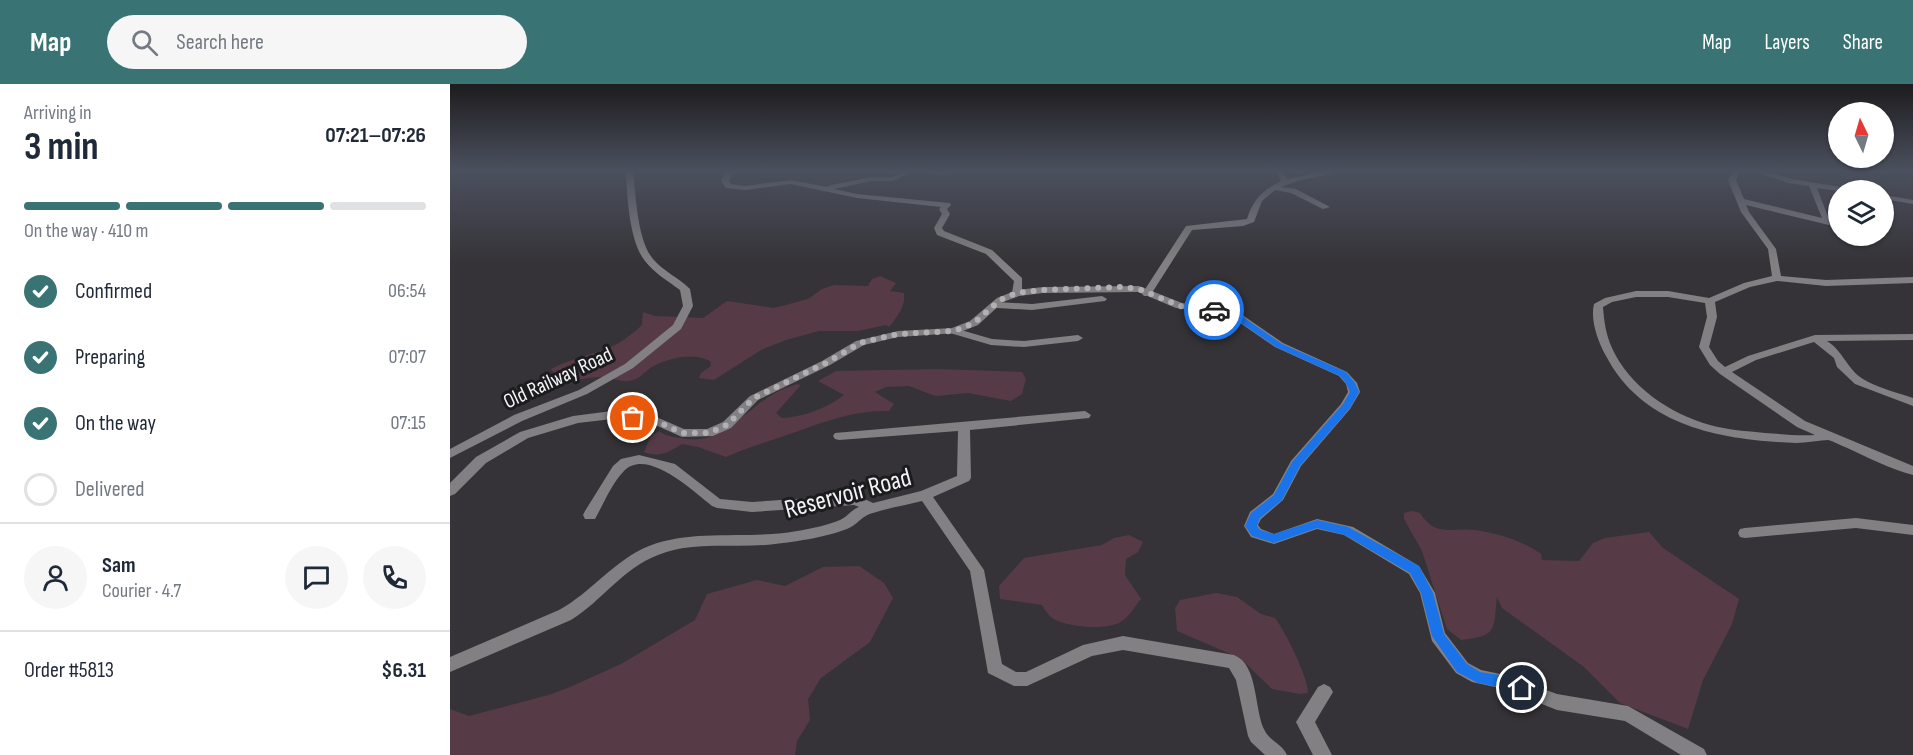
<!DOCTYPE html>
<html lang="en">
<head>
<meta charset="utf-8">
<style>
  body { margin:0; font-family:"Sofia Sans Condensed",sans-serif; background:#f6f6f7; color:#1f2937; height:100vh; display:flex; flex-direction:column; font-size:22px; white-space:nowrap }
  * { box-sizing:border-box; margin:0 }
  p { font-size:20px; color:#747a83 }
  .icon { flex:none; width:33px; height:33px; fill:none; stroke:currentColor; stroke-width:2; stroke-linecap:round; stroke-linejoin:round }
  .map { position:relative; flex:1; overflow:hidden }
  .sheet { display:flex; flex-direction:column; background:#fff; width:450px }
  .sheet>* { flex:none }
  .needle { width:39px; rotate:355deg }
  .fabs { position:absolute; left:1378px; top:18px; display:grid; gap:12px }
  .fabs a { display:grid; place-items:center; width:66px; height:66px; border-radius:50%; background:#fff; box-shadow:0 2px 4px #0004; font-size:30px }
  .pin { position:absolute; display:grid; place-items:center; width:51px; height:51px; color:#fff; margin:-26px; border:3px solid #fff; border-radius:50%; box-shadow:0 2px 6px #0007 }
  .courier { position:absolute; display:grid; place-items:center; width:60px; height:60px; margin:-30px; border:4px solid #1a73e8; border-radius:50%; background:#fff; color:#222; box-shadow:0 2px 8px #0007 }
  .head em { font-style:normal; font-weight:700 }
  .head div { display:flex; flex-direction:column-reverse }
  .head { display:flex; align-items:center; justify-content:space-between; height:102px; padding:0 24px }
  h1 { font-size:39px; font-weight:700; line-height:45px }
  .bar { display:grid; grid-template-columns:repeat(4,1fr); gap:9px 6px; align-content:center; height:72px; padding:0 24px }
  .bar i { height:8px; border-radius:4px; background:#e0e1e3 }
  .bar .active { background:#397374 }
  .bar p { grid-column:span 4 }
  .line { display:flex; align-items:center; gap:15px; padding:0 24px; border-top:2px solid #e0e1e3 }
  .line div { flex:1 }
  .round { display:grid; place-items:center; flex:none; width:63px; height:63px; border-radius:32px; background:#f6f6f7 }
  ol { padding:0 24px; list-style:none }
  li { display:flex; align-items:center; gap:18px; height:66px }
  li p { margin-inline-start:auto }
  li .icon { padding:6px; border-radius:50%; background:#397374; color:#fff; stroke-width:4 }
  li:last-child { color:#747a83 }
  li i { width:33px; height:33px; border:3px solid #e0e1e3; border-radius:50% }
  header { display:flex; align-items:center; gap:36px; box-sizing:border-box; height:84px; padding:0 30px; background:#397374; color:#fff }
  header strong { font-size:28px }
  nav { display:flex; gap:33px; margin-inline-start:auto; font-size:21px }
  .search { width:420px; height:54px; background:#f6f6f7; display:flex; align-items:center; gap:15px; box-sizing:border-box; padding:0 21px; border-radius:33px; color:#747a83; font-size:22px }
  main { display:flex; flex:1; min-height:0 }
  .map>svg:first-child { display:block }
  .green { fill:#563b46 }
  .lines { fill:none; stroke-linecap:round; stroke-linejoin:round }
  .minor { fill:#828082; fill-rule:evenodd }
  .tertiary { fill:#828082; fill-rule:evenodd }
  .route { fill:#1a73e8 }
  .done { stroke:#b1b0b3; stroke-width:6; stroke-dasharray:0 10.8 }
  .labels { text-anchor:middle; dominant-baseline:central; stroke-width:6; stroke-linejoin:round; paint-order:stroke }
  .street-label { font-size:21px; fill:#f4f3f6; stroke:#1c1b1d }
  .near-street-label { font-size:26px; fill:#f4f3f6; stroke:#1c1b1d }
</style>
</head>
<body>
<header>
<strong>Map</strong>
<div class="search"><svg class="icon" aria-label="search" viewBox="0 0 24 24"><circle cx="10" cy="10" r="6"/><path d="M15 15l6 6"/></svg>Search here</div>
<nav><a>Map</a><a>Layers</a><a>Share</a></nav>
</header>
<main>
<section class="sheet">
<div class="head"><div><h1>3 min</h1><p>Arriving in</p></div><em>07:21–07:26</em></div>
<div class="bar"><i class="active"></i><i class="active"></i><i class="active"></i><i></i><p>On the way · 410 m</p></div>
<ol>
<li><svg class="icon" aria-label="check" viewBox="0 0 24 24"><path d="M5 12l5 5 9-10"/></svg>Confirmed<p>06:54</p></li>
<li><svg class="icon" aria-label="check" viewBox="0 0 24 24"><path d="M5 12l5 5 9-10"/></svg>Preparing<p>07:07</p></li>
<li><svg class="icon" aria-label="check" viewBox="0 0 24 24"><path d="M5 12l5 5 9-10"/></svg>On the way<p>07:15</p></li>
<li><i></i>Delivered</li>
</ol>
<div class="line" style="height:108px"><a class="round"><svg class="icon" aria-label="person" viewBox="0 0 24 24"><circle cx="12" cy="8" r="4"/><path d="M4 21q1-7 8-7t8 7"/></svg></a><div><b>Sam</b><p>Courier · 4.7</p></div><a class="round"><svg class="icon" aria-label="chat" viewBox="0 0 24 24"><path d="M4 5h16v11H9l-5 4z"/></svg></a><a class="round"><svg class="icon" aria-label="phone" viewBox="0 0 24 24"><path d="M5 4h4l2 5-3 2q2 4 5 5l2-3 5 2v4C11 20 4 13 5 4z"/></svg></a></div>
<div class="line" style="height:78px"><div>Order #5813</div><b>$6.31</b></div>
</section>
<div class="map">
<svg width="1463" height="671" viewBox="0 0 1463 671">
  <rect width="100%" height="100%" fill="#353337"/>
  <g class="green">
    <path d="M430 192 446 199 440 207 454 209C456 222 447 233 439 243L436 241 408 247H369L336 256 311 266 264 296 249 294 251 289 261 282 260 277C243 268 219 274 202 283 194 288 189 296 179 297 170 298 160 293 151 293 134 292 111 305 101 285 121 274 144 271 165 261 175 256 184 248 192 241L193 228 205 232 253 234 277 217 324 224 358 215 372 205 384 201 418 202 422 195Z"/>
    <path d="M487 285 572 288 576 295 572 310 561 317 518 309 485 312 459 302 436 303 425 308 444 320 439 327C401 326 369 340 334 352 314 359 295 364 276 373L248 363 232 360C219 368 209 374 194 368L201 352 209 347C215 352 223 353 231 354 271 363 294 326 325 309 332 305 340 303 347 300L351 301 326 329 332 334C354 333 377 324 394 311L368 297 386 287Z"/>
    <path d="M962 427 970 429C986 454 1002 443 1025 446 1048 449 1073 457 1091 470L1092 476 1129 477 1143 459 1155 454 1199 448 1213 464 1289 515 1282 540 1253 596 1238 645 1170 619 1134 583 1052 524 1047 513C1043 545 1049 552 1011 556L997 545 972 467 954 435V429Z"/>
    <path d="M679 451 693 458 688 468 676 475 675 491 691 515C684 523 679 534 669 539 653 546 623 543 608 537 600 534 596 528 592 521L550 515 549 502 574 474 652 461 664 454Z"/>
    <polygon points="409,482 434,499 443,514 420,558 371,594 358,615 360,636 347,657 345,671 0,671 0,625 19,632 102,610 120,603 171,580 245,536 257,510 307,496 335,502 373,483"/>
    <path d="M766 509 787 513 811 530 825 534C835 547 858 593 858 609L850 610 822 605 790 574 727 547 725 524 730 516Z"/>
  </g>
  <g class="lines">
    <g class="minor">
      <path d="M176 87H183C186 111 187 156 203 175 213 187 229 194 240 205L243 222 231 245 183 284 137 310 72 337 0 374V365L64 331 129 306 175 280 223 241 233 222 230 206C218 197 204 189 195 177 179 157 177 111 176 87Z"/>
      <polygon points="276,87 288,87 282,90 279,97 281,100 295,102 341,96 377,103 381,101 422,93 442,93 456,87 464,87 443,97 422,97 384,105 407,110 500,119 501,121 497,125 500,130 492,144 494,147 542,166 572,194 572,209 570,211 564,211 562,209 564,197 536,170 487,151 484,144 492,130 489,125 491,123 407,114 341,100 295,106 276,104 271,97"/>
      <polygon points="473,87 512,87 492,91"/>
      <path d="M823 87H833L837 95 873 87H885V89L847 97 831 103 846 105 880 123 873 125 841 109 825 106 812 117 804 138 793 142 742 146 700 212H694L692 210 736 142 797 135C803 115 813 106 831 97L827 89Z"/>
      <path d="M1283 87H1290L1286 96 1294 115 1372 134 1359 102 1338 99 1303 87H1314L1342 95 1397 104 1401 106 1389 107 1367 104 1377 130 1383 138 1379 141 1296 121 1299 128 1326 165 1331 192 1376 196 1463 193V199L1376 202 1327 197 1300 203 1265 218 1267 233 1259 263 1268 277 1275 283 1298 272 1365 251 1463 250V256L1377 257C1393 267 1397 285 1413 295 1426 303 1448 309 1463 314V322L1405 300 1387 283 1384 274 1364 258 1306 276 1282 288 1355 337 1463 382V391C1440 385 1417 373 1395 363 1390 361 1383 357 1378 356 1371 356 1356 359 1346 359 1273 356 1194 344 1156 272 1148 258 1140 236 1144 220L1155 214 1186 207H1218L1259 214 1294 199 1322 192 1318 165 1291 128 1278 96ZM1186 213H1218L1255 219 1257 233 1249 263 1260 281 1270 290 1347 343 1365 351C1348 352 1331 350 1315 349 1296 347 1278 346 1260 341 1220 330 1179 302 1162 264 1156 251 1154 237 1153 223L1162 218Z"/>
      <polygon points="1434,111 1463,116 1463,120 1434,115"/>
      <polygon points="1419,152 1430,152 1426,155"/>
      <polygon points="652,212 657,215 655,217 582,226 547,224 542,221 547,218 582,220"/>
      <polygon points="504,244 542,255 574,257 628,251 633,254 628,257 574,263 541,261 500,249 499,247"/>
      <path d="M635 327 641 331 639 334 520 346 521 394 519 397 483 413 534 486 552 580 566 588H576L633 561 673 552 784 571C809 580 804 629 815 647 820 657 832 660 837 671H815L801 658 798 652 786 596 779 584 673 566 642 572 577 602H564L538 589 520 487 472 417C456 421 439 424 423 429 411 432 409 439 401 443 383 452 345 458 325 460 287 465 244 456 208 471 173 484 152 517 121 536L0 588V573L109 526C142 508 164 476 199 462 237 447 282 453 322 450 340 449 374 443 390 436 397 433 401 426 409 423L404 421 302 428 267 424 262 422C244 408 197 363 174 387 162 399 154 419 145 435H135L133 431 135 427 163 382 171 375 189 371 225 380 270 415 302 418 406 411 423 419 471 407 507 392 508 347 389 356 385 355 383 352 385 349Z"/>
      <polygon points="1406,434 1463,441 1463,451 1406,444 1295,454 1290,453 1288,449 1290,445 1295,444"/>
      <polygon points="874,600 880,603 883,608 865,638 882,671 863,671 846,638 868,603"/>
    </g>
    <polygon class="tertiary" points="689,202 732,219 774,224 791,230 833,259 897,288 907,299 910,308 900,325 851,382 833,416 811,435 808,441 811,445 824,450 867,435 903,443 969,482 985,509 995,549 1018,579 1031,586 1055,591 1107,610 1178,622 1254,665 1257,671 1231,671 1175,637 1107,626 1054,605 1022,598 1006,589 982,557 970,509 959,490 894,451 867,445 824,460 801,453 794,442 800,428 823,410 841,377 891,320 898,308 896,300 889,292 825,263 783,234 772,230 726,224 688,208 593,209 569,212 553,218 528,241 508,249 448,253 414,261 380,281 308,316 281,344 263,352 232,353 201,339 162,335 128,339 78,354 36,379 5,410 0,412 0,399 26,373 70,348 123,332 162,327 204,332 234,345 257,345 273,338 300,312 372,277 406,257 448,247 502,244 520,237 547,214 567,206 593,203"/>
  </g>
  <linearGradient id="sky" x2="0" y2="1"><stop stop-color="#1d1c1e"/><stop offset="0.48" stop-color="#4b505e"/><stop offset="1" stop-color="#4b505e" stop-opacity="0"/></linearGradient>
  <rect width="1463" height="180" fill="url(#sky)"/>
  <polygon class="route" points="764,223 790,231 832,260 896,288 905,299 909,308 900,324 850,382 832,416 810,434 807,442 810,446 824,450 867,436 898,443 969,482 983,509 994,550 1017,580 1030,588 1055,592 1077,600 1079,604 1077,609 1072,610 1054,604 1028,599 1007,588 982,552 971,509 960,489 895,451 867,444 824,459 802,452 795,442 801,429 824,411 842,378 893,320 900,308 896,299 890,292 826,263 784,234 762,228 760,226"/>
  <g class="lines">
    <polyline class="done" points="183,334 204,336 232,349 259,349 277,341 304,314 376,279 410,259 448,250 504,247 524,239 550,216 567,209 592,206 671,203 689,205 730,222 764,226"/>
  </g>
  <g class="labels">
    <g class="street-label">
      <text transform="translate(108 294) rotate(-25)">Old Railway Road</text>
    </g>
    <g class="near-street-label">
      <text transform="translate(398 410) rotate(-15)">Reservoir Road</text>
    </g>
  </g>
</svg>
<div class="fabs">
<a><svg class="needle" viewBox="-14 -14 28 28"><path d="M0-13l5 13h-10z" fill="#e53935"/><path d="M0 13l5-13h-10z" fill="#747a83"/></svg></a>
<a><svg class="icon" aria-label="layers" viewBox="0 0 24 24"><path d="M12 4l9 5-9 5-9-5zM3 14l9 5 9-5"/></svg></a>
</div>
<div class="pin" style="left:183px;top:334px;background:#ea580c"><svg class="icon" aria-label="bag" viewBox="0 0 24 24"><path d="M5 8h14l-1 12H6zM9 8a3 3 0 0 1 6 0"/></svg></div>
<div class="pin" style="left:1072px;top:604px;background:#1f2937"><svg class="icon" aria-label="home" viewBox="0 0 24 24"><path d="M3 11l9-7 9 7M6 9v11h12V9"/></svg></div>
<div class="courier" style="left:764px;top:226px"><svg class="icon" aria-label="car" viewBox="0 0 24 24"><path d="M5 17H2v-5l4-1 3-4h7l3 4 3 1v5h-3M9 17h6M6 11h13"/><circle cx="7" cy="17" r="2"/><circle cx="17" cy="17" r="2"/></svg></div>
</div>
</main>
</body>
</html>
